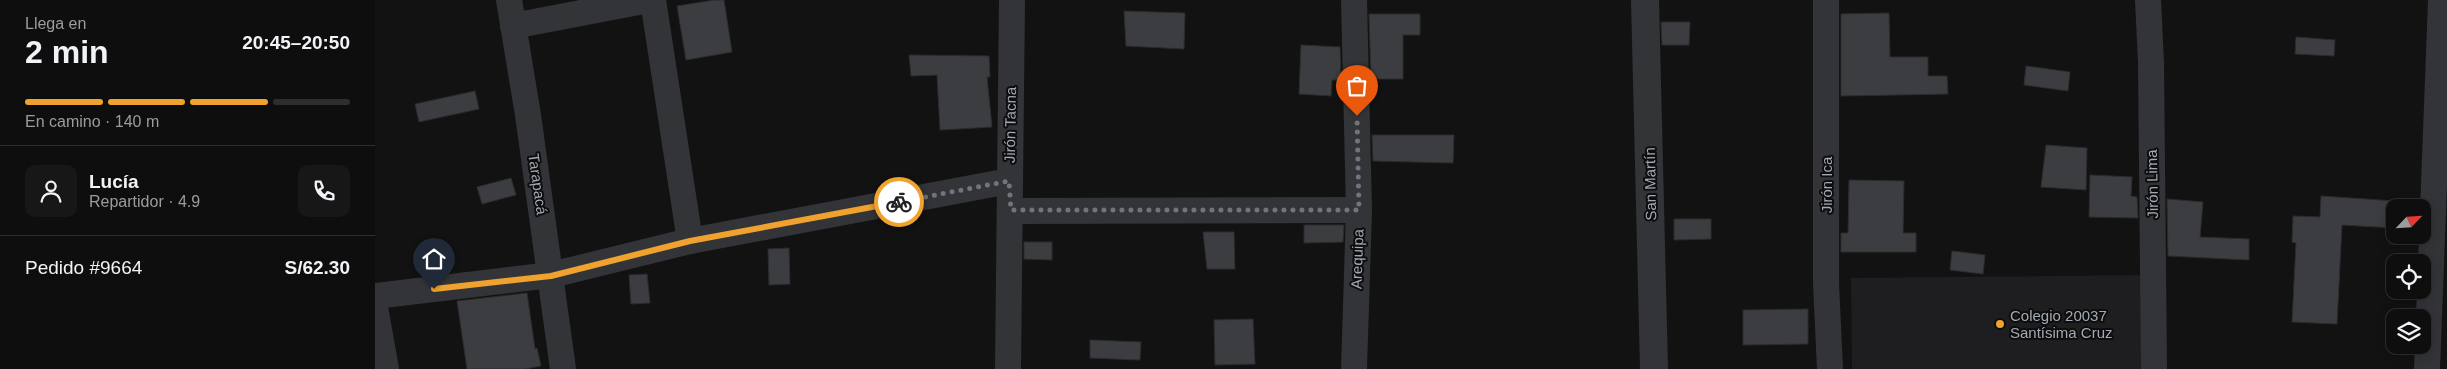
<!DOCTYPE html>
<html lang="es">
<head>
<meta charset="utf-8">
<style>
  body { margin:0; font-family:Helvetica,sans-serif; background:#171717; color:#f1f3f6; height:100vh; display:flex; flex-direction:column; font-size:19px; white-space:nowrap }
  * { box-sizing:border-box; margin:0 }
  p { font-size:16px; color:#9b9c9e }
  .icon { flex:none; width:28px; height:28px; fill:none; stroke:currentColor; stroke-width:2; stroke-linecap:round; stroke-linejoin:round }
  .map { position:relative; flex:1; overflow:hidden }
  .details { display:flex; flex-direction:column; background:#0e0e0e; width:375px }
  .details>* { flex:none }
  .needle { width:32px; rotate:65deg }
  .tools { position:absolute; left:2011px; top:199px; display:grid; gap:10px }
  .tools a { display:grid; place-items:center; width:45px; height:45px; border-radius:10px; background:#0e0e0e; box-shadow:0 2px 12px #0003,0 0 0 1px #2e2e2e; font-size:25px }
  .pin { position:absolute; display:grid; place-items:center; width:42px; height:42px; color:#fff; margin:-51px -21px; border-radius:50% 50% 50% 0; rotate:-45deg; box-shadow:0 0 5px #0007 }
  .pin .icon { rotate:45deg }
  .courier { position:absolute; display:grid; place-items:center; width:50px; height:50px; margin:-25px; border:4px solid #efa22d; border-radius:50%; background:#fff; color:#222; box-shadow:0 1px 6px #0007 }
  .summary em { font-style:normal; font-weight:600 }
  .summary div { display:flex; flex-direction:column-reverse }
  .summary { display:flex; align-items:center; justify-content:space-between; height:85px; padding:0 25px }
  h1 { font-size:32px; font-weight:600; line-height:38px }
  .bar { display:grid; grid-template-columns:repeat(4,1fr); gap:8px 5px; align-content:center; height:60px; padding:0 25px }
  .bar i { height:6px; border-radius:4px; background:#2e2e2e }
  .bar .selected { background:#efa22d }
  .bar p { grid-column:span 4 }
  .line { display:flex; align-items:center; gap:12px; padding:0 25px; border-top:1px solid #2e2e2e }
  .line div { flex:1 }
  .round { display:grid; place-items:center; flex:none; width:52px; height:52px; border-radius:10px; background:#171717 }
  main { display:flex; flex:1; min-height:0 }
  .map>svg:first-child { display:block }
  .built { fill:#1e1e20 }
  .building { fill:#3c3d40; stroke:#2c2c2f }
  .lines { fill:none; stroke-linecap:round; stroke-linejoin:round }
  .minor { stroke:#333438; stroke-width:26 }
  .tertiary { stroke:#333438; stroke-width:28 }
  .done { stroke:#70747c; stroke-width:5; stroke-dasharray:0 9 }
  .route { stroke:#efa22d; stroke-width:6 }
  .poi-dot { fill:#efa22d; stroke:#0d0d0e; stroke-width:2 }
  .labels { text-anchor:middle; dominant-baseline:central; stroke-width:4; stroke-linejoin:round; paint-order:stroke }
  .street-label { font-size:15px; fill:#a3a9b4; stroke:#0d0d0e }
  .poi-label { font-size:15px; fill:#a3a9b4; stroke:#0d0d0e; text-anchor:start }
</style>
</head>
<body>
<main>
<section class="details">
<div class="summary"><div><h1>2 min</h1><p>Llega en</p></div><em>20:45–20:50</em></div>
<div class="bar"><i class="selected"></i><i class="selected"></i><i class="selected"></i><i></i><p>En camino · 140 m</p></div>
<div class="line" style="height:90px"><a class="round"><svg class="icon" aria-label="person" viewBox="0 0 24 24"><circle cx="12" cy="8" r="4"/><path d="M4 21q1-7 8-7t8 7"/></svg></a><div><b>Lucía</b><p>Repartidor · 4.9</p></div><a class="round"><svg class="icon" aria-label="phone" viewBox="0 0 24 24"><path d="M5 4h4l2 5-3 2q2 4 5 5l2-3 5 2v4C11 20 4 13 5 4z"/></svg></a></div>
<div class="line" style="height:65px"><div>Pedido #9664</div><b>S/62.30</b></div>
</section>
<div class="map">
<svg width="2072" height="369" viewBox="0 0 2072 369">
  <rect width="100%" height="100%" fill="#121213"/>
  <polygon class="built" points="1773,275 1775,369 1477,369 1476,278"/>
  <g class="building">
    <polygon points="339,0 349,0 357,52 311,60 302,6"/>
    <polygon points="749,11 810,13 809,49 751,46"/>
    <polygon points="1514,13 1515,57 1553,57 1553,76 1572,76 1573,94 1466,96 1466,14"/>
    <polygon points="994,14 1045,14 1045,35 1028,35 1028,79 996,79"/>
    <polygon points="1286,22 1315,22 1314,45 1287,45"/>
    <polygon points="1921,37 1960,40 1959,56 1920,54"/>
    <polygon points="926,45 965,47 966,80 957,80 956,96 924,94"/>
    <polygon points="534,55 614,56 615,77 612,77 617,127 565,130 562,75 536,76"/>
    <polygon points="1651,66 1695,72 1693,91 1649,85"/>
    <polygon points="100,91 104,109 44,122 40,104"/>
    <polygon points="997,135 1079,135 1078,163 998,161"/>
    <polygon points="1671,145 1712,148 1711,190 1666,187"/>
    <polygon points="1715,175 1757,177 1756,196 1762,197 1763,218 1714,217"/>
    <polygon points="136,178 141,195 107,204 102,187"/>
    <polygon points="1474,180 1529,181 1528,233 1541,233 1541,252 1466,252 1466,233 1473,233"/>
    <polygon points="1946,196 2020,201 2020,228 1967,225 1962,324 1917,322 1921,243 1917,242 1918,216 1945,217"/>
    <polygon points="1792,199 1828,202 1825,237 1874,239 1874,260 1793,256"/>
    <polygon points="1299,219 1336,219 1336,239 1299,240"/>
    <polygon points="929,225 969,225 968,242 929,243"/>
    <polygon points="828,232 859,232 860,269 832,269"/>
    <polygon points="649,242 677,242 677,260 649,259"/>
    <polygon points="414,248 415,284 394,285 393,249"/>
    <polygon points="1577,251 1610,255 1608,274 1575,270"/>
    <polygon points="272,274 275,303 256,304 254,275"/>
    <polygon points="152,293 160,349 162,348 166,366 150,369 92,369 82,301"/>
    <polygon points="1433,309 1433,344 1368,345 1368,310"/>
    <polygon points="878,319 880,364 840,365 839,320"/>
    <polygon points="715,340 766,342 765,360 715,358"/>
  </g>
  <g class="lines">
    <g class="minor">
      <polyline points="134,0 153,115 188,369"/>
      <polyline points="278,0 315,241"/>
      <polyline points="979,0 984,210 979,369"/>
      <polyline points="1451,0 1451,283 1455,369"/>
      <polyline points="1773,0 1776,63 1779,369"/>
      <polyline points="138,26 274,0"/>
      <polyline points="635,211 984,210"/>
      <polyline points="0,296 176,275 315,241 634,181"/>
      <polyline points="0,307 11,369"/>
      <polyline points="633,369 637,0"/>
      <polyline points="2052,369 2066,0"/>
    </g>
    <polyline class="tertiary" points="1270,0 1279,369"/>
  </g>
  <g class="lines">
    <polyline class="done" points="524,202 634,181 636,210 984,210 982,116"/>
    <polyline class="route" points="59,289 176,276 315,241 524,202"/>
  </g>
  <circle class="poi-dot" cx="1625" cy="324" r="5"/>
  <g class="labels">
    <g class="street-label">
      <text transform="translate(635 125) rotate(-89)">Jirón Tacna</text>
      <text transform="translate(163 184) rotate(82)">Tarapacá</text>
      <text transform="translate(1275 184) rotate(-91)">San Martín</text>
      <text transform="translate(1777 184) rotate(-91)">Jirón Lima</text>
      <text transform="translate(1451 185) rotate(-90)">Jirón Ica</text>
      <text transform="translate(982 259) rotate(-88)">Arequipa</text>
    </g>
    <g class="poi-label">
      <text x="1635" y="315">Colegio 20037<tspan x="1635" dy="17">Santísima Cruz</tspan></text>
    </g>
  </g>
</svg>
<div class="tools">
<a><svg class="needle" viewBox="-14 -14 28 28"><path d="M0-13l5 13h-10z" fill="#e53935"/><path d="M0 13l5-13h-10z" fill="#9b9c9e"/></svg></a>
<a><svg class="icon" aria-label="locate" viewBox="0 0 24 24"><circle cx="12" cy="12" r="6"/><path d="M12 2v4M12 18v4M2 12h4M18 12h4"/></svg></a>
<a><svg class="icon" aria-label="layers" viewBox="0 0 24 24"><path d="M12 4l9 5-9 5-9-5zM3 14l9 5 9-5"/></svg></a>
</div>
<div class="pin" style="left:982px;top:116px;background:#ea580c"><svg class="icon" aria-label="bag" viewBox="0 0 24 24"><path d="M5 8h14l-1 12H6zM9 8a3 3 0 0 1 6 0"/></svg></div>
<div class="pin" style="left:59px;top:289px;background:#1f2937"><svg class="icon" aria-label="home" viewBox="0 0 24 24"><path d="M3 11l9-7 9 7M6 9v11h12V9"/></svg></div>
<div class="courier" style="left:524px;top:202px"><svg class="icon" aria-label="bike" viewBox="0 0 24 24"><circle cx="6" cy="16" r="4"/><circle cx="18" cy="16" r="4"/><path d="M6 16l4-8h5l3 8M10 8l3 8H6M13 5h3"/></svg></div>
</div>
</main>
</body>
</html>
